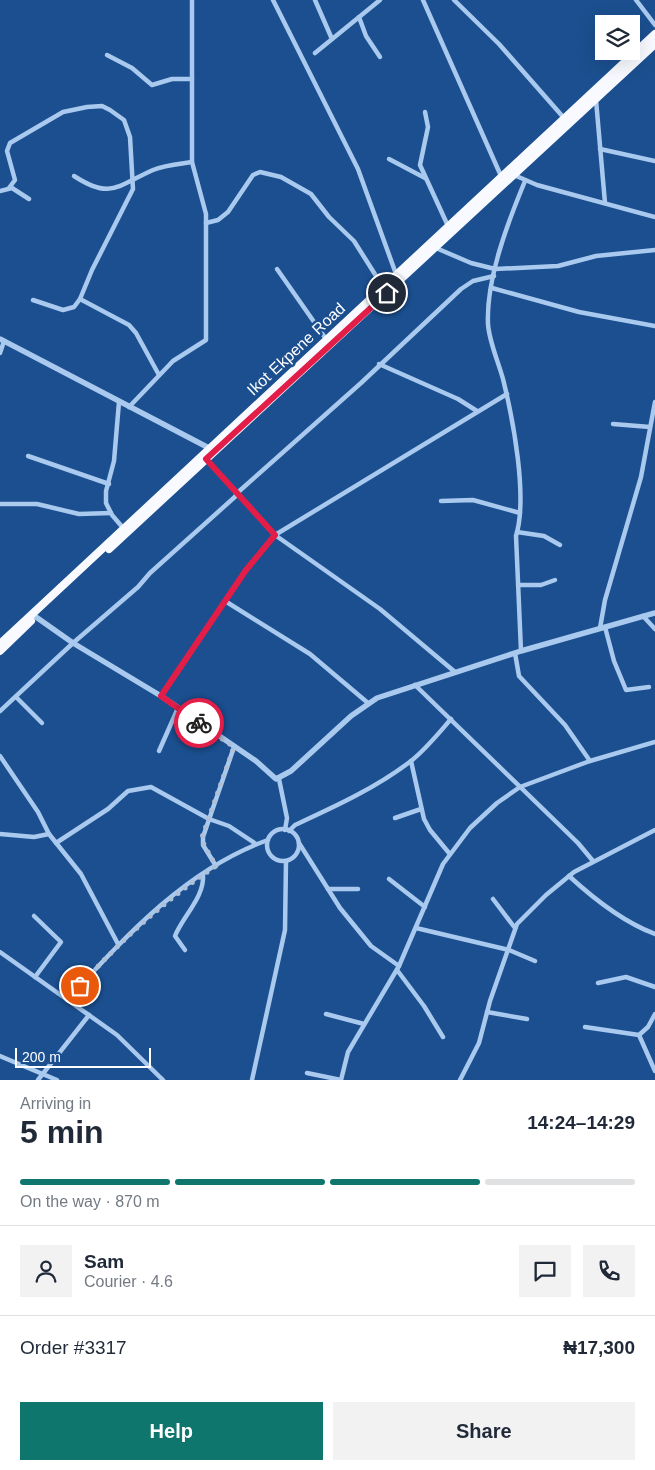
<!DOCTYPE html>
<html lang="en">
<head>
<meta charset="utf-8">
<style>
  body { margin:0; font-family:Helvetica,sans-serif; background:#f2f2f3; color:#1f2937; height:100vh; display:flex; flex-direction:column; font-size:19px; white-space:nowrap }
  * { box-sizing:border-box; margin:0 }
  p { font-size:16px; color:#747a83 }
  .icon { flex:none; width:28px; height:28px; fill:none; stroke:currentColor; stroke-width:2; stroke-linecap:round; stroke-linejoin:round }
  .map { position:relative; height:1080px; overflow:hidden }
  .side { display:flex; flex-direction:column; background:#fff; flex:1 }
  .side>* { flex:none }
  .fabs { position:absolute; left:595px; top:15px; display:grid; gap:10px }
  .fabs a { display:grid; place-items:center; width:45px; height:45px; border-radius:0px; background:#fff; box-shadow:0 5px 20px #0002; font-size:25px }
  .scale { position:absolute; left:15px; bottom:12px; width:136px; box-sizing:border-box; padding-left:5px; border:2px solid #fff; border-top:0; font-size:14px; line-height:18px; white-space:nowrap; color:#fff; -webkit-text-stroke:4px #1b4f8f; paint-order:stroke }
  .pin { position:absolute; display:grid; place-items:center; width:42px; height:42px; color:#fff; margin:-21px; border:2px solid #fff; border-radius:50%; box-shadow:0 1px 5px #0007 }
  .courier { position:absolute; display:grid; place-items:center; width:50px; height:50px; margin:-25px; border:4px solid #e11d48; border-radius:50%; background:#fff; color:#222; box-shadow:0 1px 6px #0007 }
  .headline em { font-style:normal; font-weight:700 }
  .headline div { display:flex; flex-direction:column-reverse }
  .headline { display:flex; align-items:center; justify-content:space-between; height:85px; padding:0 20px }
  h1 { font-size:32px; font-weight:700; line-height:38px }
  .bar { display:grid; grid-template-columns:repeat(4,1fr); gap:8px 5px; align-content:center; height:60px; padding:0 20px }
  .bar i { height:6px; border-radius:4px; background:#e0e1e3 }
  .bar .on { background:#0f766e }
  .bar p { grid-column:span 4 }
  .line { display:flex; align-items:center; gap:12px; padding:0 20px; border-top:1px solid #e0e1e3 }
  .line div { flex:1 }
  .round { display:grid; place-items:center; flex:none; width:52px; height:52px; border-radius:0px; background:#f2f2f3 }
  .cta { display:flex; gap:10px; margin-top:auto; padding:10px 20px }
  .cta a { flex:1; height:58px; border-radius:0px; background:#0f766e; color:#fff; font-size:20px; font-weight:700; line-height:58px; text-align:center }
  .cta a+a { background:#f2f2f3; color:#1f2937 }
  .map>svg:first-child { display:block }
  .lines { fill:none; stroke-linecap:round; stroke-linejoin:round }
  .minor { stroke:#a9c9ee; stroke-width:4.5 }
  .tertiary { stroke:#a9c9ee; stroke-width:5.5 }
  .trunk { stroke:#f8faff; stroke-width:8 }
  .done { stroke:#afc1d8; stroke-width:5; stroke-dasharray:0 9 }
  .route { stroke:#e11d48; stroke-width:6 }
  .labels { text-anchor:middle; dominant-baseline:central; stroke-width:5; stroke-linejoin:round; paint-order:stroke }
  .street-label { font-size:16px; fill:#fff; stroke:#1b4f8f }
</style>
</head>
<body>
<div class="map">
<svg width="655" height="1080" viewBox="0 0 655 1080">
  <rect width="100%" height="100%" fill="#1b4f8f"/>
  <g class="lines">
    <g class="minor">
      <polyline points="273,0 358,169 396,274"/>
      <polyline points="315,0 332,39"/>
      <polyline points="423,0 501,176"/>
      <polyline points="454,0 499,44 564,118"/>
      <polyline points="636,0 655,25"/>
      <polyline points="359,17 366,36 380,57"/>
      <polyline points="315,53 380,0"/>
      <polyline points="107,55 132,68 152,85 172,79 192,79"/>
      <polyline points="596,100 605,203"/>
      <polyline points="425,112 428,127 420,165 448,226"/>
      <polyline points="600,149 655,161"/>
      <polyline points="389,159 425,178"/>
      <polyline points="514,175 537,185 655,217"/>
      <path d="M74 176C111 200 117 186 153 170 165 165 179 164 192 162"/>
      <polyline points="9,188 15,180 7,151 10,143 63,112 87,107 102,106 110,110 124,120 130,137 133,189 92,270 80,299 74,307 63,310 33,300"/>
      <polyline points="0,191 12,188 29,199"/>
      <polyline points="206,223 218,220 228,212 253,175 260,172 281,177 311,194 329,217 354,241 383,287"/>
      <polyline points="436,248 471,263 495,269 558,266 596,256 655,250"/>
      <polyline points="277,269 326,339"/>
      <polyline points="492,288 579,312 655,326"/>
      <polyline points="80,299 129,325 136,333 159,375"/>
      <polyline points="0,353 4,341"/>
      <polyline points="379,364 458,399 477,411"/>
      <polyline points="119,402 114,461 106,491 106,503 112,515 124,529"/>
      <polyline points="129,407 173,361 206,340 206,214 192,162 192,0"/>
      <polyline points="613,424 650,427"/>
      <polyline points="28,456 109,484"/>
      <polyline points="206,459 275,535 380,609 455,672"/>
      <polyline points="236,494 361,383 461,289 473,281 494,276"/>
      <polyline points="441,501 473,500 520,513"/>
      <polyline points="0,504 37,504 79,514 111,513"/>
      <polyline points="517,532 544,536 560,545"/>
      <polyline points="518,585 541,585 555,580"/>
      <polyline points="225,601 310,654 368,703"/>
      <polyline points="643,616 655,629"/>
      <polyline points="605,627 614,661 626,690 649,687"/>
      <polyline points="600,628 605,600 641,477 655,402"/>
      <path d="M521 651 516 536C528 497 513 419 503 379 498 361 489 341 488 324 486 279 508 222 525 181"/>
      <polyline points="515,653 519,676 565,725 590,761"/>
      <polyline points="415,685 578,843 593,861"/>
      <polyline points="161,696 246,570 275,535 507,394"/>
      <polyline points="16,697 42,723"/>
      <polyline points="0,711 73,643 138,587 150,573 237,495"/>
      <polyline points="159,751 178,708"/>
      <polyline points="0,756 38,812 49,834 81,874 118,944"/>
      <polyline points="411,761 424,819 430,830 449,853"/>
      <polyline points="279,779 287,818 285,830"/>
      <polyline points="395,818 421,809"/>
      <circle cx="283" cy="845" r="16"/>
      <path d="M289 831 295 825C334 807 376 788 411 761 426 749 438 734 451 719"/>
      <polyline points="0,834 34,837 49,834"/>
      <polyline points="56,843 108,809 128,791 151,787 209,819 229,826 256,844"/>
      <polyline points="299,843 340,908 371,946 399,966"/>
      <polyline points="216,866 203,845 203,837 234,747"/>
      <path d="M569 876C594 899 623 922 655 934"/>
      <polyline points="389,879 425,907"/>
      <polyline points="328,889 358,889"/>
      <polyline points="493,899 515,928"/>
      <polyline points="34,916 61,942 35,977"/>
      <polyline points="416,928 509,950 535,961"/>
      <path d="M185 950 175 936C183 916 205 897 203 874"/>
      <polyline points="0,952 117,1035 163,1080"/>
      <polyline points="397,970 424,1006 443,1037"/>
      <polyline points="598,983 626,977 655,987"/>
      <path d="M67 1000C124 938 186 869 268 840"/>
      <polyline points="487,1012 527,1019"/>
      <polyline points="326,1014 364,1024"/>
      <polyline points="585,1027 639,1035"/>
      <polyline points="639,1035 655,1071"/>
      <polyline points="639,1035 648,1027 655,1014"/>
      <polyline points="0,1056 57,1080"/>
      <polyline points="307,1073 341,1080"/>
      <polyline points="38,1080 89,1015"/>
      <polyline points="252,1080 285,930 286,861"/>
      <polyline points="341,1080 348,1052 399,966 443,864 470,828 497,803 520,787 590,761 655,742"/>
      <polyline points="460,1080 479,1043 490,1001 517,924 546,895 574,872 655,830"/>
    </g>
    <g class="tertiary">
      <polyline points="0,339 209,448"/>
      <polyline points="36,617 73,643 161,696 256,761 276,779 291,771 351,716 377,698 521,651 655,613"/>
    </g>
    <g class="trunk">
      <polyline points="109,549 655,44"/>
      <polyline points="0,644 655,34"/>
      <polyline points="0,651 31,621"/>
    </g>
  </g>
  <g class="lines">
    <path class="done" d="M80 986C121 940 165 900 216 866L204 845 202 837 234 747 199 723"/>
    <polyline class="route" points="199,723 161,696 246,570 275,535 206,459 387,293"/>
  </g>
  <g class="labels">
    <g class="street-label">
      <text transform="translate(296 349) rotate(-43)">Ikot Ekpene Road</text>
    </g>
  </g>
</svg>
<div class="fabs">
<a><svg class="icon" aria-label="layers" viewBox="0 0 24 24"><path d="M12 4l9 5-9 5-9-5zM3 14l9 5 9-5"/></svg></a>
</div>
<div class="scale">200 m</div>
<div class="pin" style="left:80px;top:986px;background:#ea580c"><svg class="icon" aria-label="bag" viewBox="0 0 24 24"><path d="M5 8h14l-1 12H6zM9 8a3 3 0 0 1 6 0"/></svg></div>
<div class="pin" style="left:387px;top:293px;background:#1f2937"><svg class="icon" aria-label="home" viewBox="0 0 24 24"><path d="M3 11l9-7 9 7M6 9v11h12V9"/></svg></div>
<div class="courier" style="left:199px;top:723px"><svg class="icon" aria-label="bike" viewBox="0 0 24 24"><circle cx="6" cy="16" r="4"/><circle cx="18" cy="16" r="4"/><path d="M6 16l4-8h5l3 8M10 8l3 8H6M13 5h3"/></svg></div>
</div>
<section class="side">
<div class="headline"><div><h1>5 min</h1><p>Arriving in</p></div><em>14:24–14:29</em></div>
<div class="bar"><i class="on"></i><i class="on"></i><i class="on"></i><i></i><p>On the way · 870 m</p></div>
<div class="line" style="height:90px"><a class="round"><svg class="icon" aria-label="person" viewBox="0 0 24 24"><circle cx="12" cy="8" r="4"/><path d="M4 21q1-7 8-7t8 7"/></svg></a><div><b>Sam</b><p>Courier · 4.6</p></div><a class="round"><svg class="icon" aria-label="chat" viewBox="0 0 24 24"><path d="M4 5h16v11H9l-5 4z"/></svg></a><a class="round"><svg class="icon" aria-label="phone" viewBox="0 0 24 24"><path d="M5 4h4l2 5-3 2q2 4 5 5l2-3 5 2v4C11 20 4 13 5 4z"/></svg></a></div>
<div class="line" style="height:65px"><div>Order #3317</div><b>₦17,300</b></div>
<div class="cta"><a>Help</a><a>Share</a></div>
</section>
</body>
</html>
